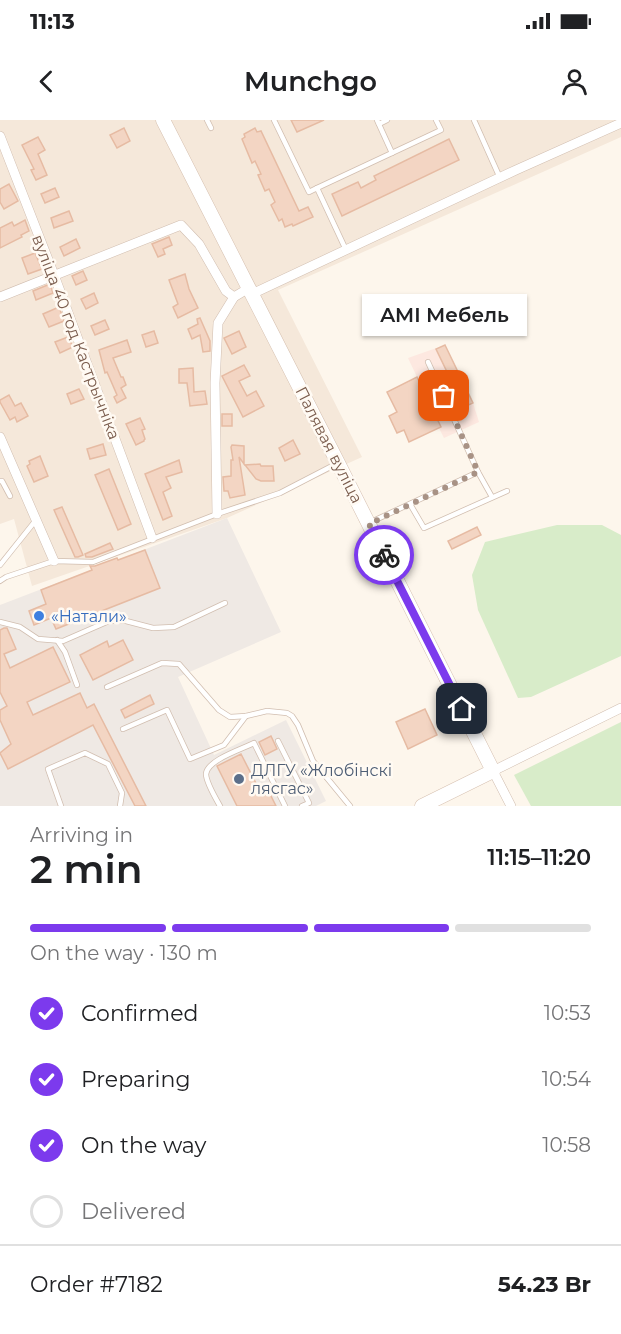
<!DOCTYPE html>
<html lang="en">
<head>
<meta charset="utf-8">
<style>
  body { margin:0; font-family:Montserrat,sans-serif; background:#f2f2f2; color:#202124; height:100vh; display:flex; flex-direction:column; font-size:22px; white-space:nowrap }
  * { box-sizing:border-box; margin:0 }
  p { font-size:20px; color:#757577 }
  .icon { flex:none; width:33px; height:33px; fill:none; stroke:currentColor; stroke-width:2; stroke-linecap:round; stroke-linejoin:round }
  .map { position:relative; height:686px; overflow:hidden }
  .panel { display:flex; flex-direction:column; background:#fff; flex:1 }
  .panel>* { flex:none }
  .pin { position:absolute; display:grid; place-items:center; width:51px; height:51px; color:#fff; margin:-26px; border-radius:12px; box-shadow:0 3px 9px #0006 }
  .courier { position:absolute; display:grid; place-items:center; width:60px; height:60px; margin:-30px; border:4px solid #7c3aed; border-radius:50%; background:#fff; color:#222; box-shadow:0 2px 8px #0007 }
  .bubble { position:absolute; height:42px; border-radius:0px; background:#fff; box-shadow:0 2px 4px #0004; font-size:20px; font-weight:600; line-height:42px; text-align:center }
  .headline em { font-style:normal; font-weight:600 }
  .headline div { display:flex; flex-direction:column-reverse }
  .headline { display:flex; align-items:center; justify-content:space-between; height:102px; padding:0 30px }
  h1 { font-size:39px; font-weight:600; line-height:45px }
  .bar { display:grid; grid-template-columns:repeat(4,1fr); gap:9px 6px; align-content:center; height:72px; padding:0 30px }
  .bar i { height:8px; border-radius:4px; background:#e0e0e0 }
  .bar .active { background:#7c3aed }
  .bar p { grid-column:span 4 }
  .line { display:flex; align-items:center; gap:15px; padding:0 30px; border-top:2px solid #e0e0e0 }
  .line div { flex:1 }
  ol { padding:0 30px; list-style:none }
  li { display:flex; align-items:center; gap:18px; height:66px }
  li p { margin-inline-start:auto }
  li .icon { padding:6px; border-radius:50%; background:#7c3aed; color:#fff; stroke-width:4 }
  li:last-child { color:#757577 }
  li i { width:33px; height:33px; border:3px solid #e0e0e0; border-radius:50% }
  .status { display:flex; justify-content:space-between; align-items:center; height:42px; padding:0 30px; background:#fff; direction:ltr }
  .status svg { height:16px; fill:currentColor }
  header { display:flex; justify-content:space-between; align-items:center; height:78px; padding:0 30px; background:#fff; font-size:27px; font-weight:600 }
  .map>svg:first-child { display:block }
  .residential { fill:#f5e8da }
  .commercial { fill:#fde8e0 }
  .industrial { fill:#efe9e4 }
  .green { fill:#d8ecc9 }
  .building { fill:#f3d5c3; stroke:#e6bba3; stroke-width:1.5 }
  .lines { fill:none; stroke-linecap:round; stroke-linejoin:round }
  .lane-casing { stroke:#d1beb0; stroke-width:6 }
  .street-casing { stroke:#d1beb0; stroke-width:10 }
  .secondary-casing { stroke:#d6c0b0; stroke-width:15 }
  .lane { stroke:#fff; stroke-width:4.5 }
  .street { stroke:#fff; stroke-width:9 }
  .secondary { stroke:#fff; stroke-width:14 }
  .done { stroke:#a89285; stroke-width:6; stroke-dasharray:0 10.8 }
  .route { stroke:#7c3aed; stroke-width:8 }
  .shop-dot { fill:#3f7fe0; stroke:#fffaf3; stroke-width:2 }
  .service-dot { fill:#5c6f8a; stroke:#fffaf3; stroke-width:2 }
  .labels { text-anchor:middle; dominant-baseline:central; stroke-width:5; stroke-linejoin:round; paint-order:stroke }
  .street-label { font-size:16px; fill:#7a5c4d; stroke:#fffaf3 }
  .shop-label { font-size:16px; fill:#366cbe; stroke:#fffaf3; text-anchor:start }
  .service-label { font-size:16px; fill:#4e5e75; stroke:#fffaf3; text-anchor:start }
</style>
</head>
<body>
<div class="status"><b>11:13</b><svg viewBox="0 0 49 12"><path d="M0 12V9h3v3zM5 12V6h3v6zM10 12V3h3v9zM15 12V0h3v12zM26 1h20v11H26zM47 4h2v5h-2z"/></svg></div>
<header><svg class="icon" aria-label="back" viewBox="0 0 24 24"><path d="M15 5l-7 7 7 7"/></svg>Munchgo<svg class="icon" aria-label="person" viewBox="0 0 24 24"><circle cx="12" cy="8" r="4"/><path d="M4 21q1-7 8-7t8 7"/></svg></header>
<div class="map">
<svg width="621" height="686" viewBox="0 0 621 686">
  <rect width="100%" height="100%" fill="#fdf6ec"/>
  <polygon class="residential" points="0,0 621,0 621,17 278,170 362,337 227,398 32,466 14,399 0,404"/>
  <polygon class="commercial" points="445,225 473,283 479,302 444,318 439,308 409,322 404,310 397,313 389,296 396,292 387,272 417,257 408,238"/>
  <polygon class="industrial" points="227,398 281,512 178,557 214,635 286,600 326,681 316,686 0,686 0,485"/>
  <g class="green">
    <polygon points="557,405 602,405 621,415 621,536 531,577 518,578 478,490 472,455 485,422"/>
    <polygon points="621,602 621,686 531,686 514,655"/>
  </g>
  <g class="building">
    <polygon points="291,0 324,0 297,12"/>
    <polygon points="124,8 130,21 117,28 110,15"/>
    <polygon points="255,8 257,12 261,11 299,91 308,87 313,97 293,106 292,104 285,107 282,99 279,101 271,85 275,82 269,69 265,71 258,55 261,54 255,41 252,43 242,19 245,17 244,14"/>
    <polygon points="38,17 45,30 38,34 47,55 36,60 31,50 34,49 22,25"/>
    <polygon points="449,19 459,40 342,96 332,74 358,62 361,68 376,60 374,56"/>
    <polygon points="9,64 18,81 4,89 0,82 0,69"/>
    <polygon points="55,68 59,77 45,83 41,74"/>
    <polygon points="69,91 73,101 54,108 51,98"/>
    <polygon points="25,100 29,111 21,115 22,117 0,128 0,108 12,102 14,106"/>
    <polygon points="169,117 172,125 163,129 165,134 158,137 152,124"/>
    <polygon points="76,119 80,128 64,136 60,127"/>
    <polygon points="35,133 42,149 28,154 22,138"/>
    <polygon points="83,151 87,160 76,165 72,156"/>
    <polygon points="185,154 189,169 198,188 178,198 173,187 178,184 169,160"/>
    <polygon points="50,164 53,173 36,180 33,171"/>
    <polygon points="94,173 98,183 86,189 81,179"/>
    <polygon points="59,187 64,201 49,207 43,194"/>
    <polygon points="200,198 210,221 210,231 203,232 200,215 192,219 188,209 198,204 197,199"/>
    <polygon points="105,200 109,209 95,215 91,206"/>
    <polygon points="154,211 158,223 146,227 142,215"/>
    <polygon points="239,211 246,227 232,234 224,218"/>
    <polygon points="68,217 73,227 60,233 55,222"/>
    <polygon points="127,220 131,232 113,238 121,257 123,257 126,265 121,268 126,278 117,283 114,277 117,275 107,252 105,253 99,230"/>
    <polygon points="445,225 473,283 464,287 436,229"/>
    <polygon points="244,245 250,256 239,261 247,276 256,271 264,286 243,297 222,256"/>
    <polygon points="193,248 194,272 205,271 207,284 190,286 187,263 179,263 179,249"/>
    <polygon points="417,257 441,307 409,322 404,310 397,313 389,296 397,292 387,272"/>
    <polygon points="79,269 84,279 71,284 67,274"/>
    <polygon points="9,275 15,286 21,283 28,296 17,302 15,297 10,300 0,282 0,280"/>
    <rect x="222" y="294" width="10" height="12"/>
    <polygon points="140,298 145,309 142,310 145,319 144,320 144,321 136,325 126,304"/>
    <polygon points="293,320 300,334 285,341 279,328"/>
    <polygon points="103,324 106,335 90,339 87,329"/>
    <polygon points="232,325 244,326 244,344 239,337 245,375 230,378 228,371 224,371 223,357 231,356 231,340 233,340 231,327"/>
    <polygon points="40,336 48,356 34,362 27,346 30,344 29,341"/>
    <polygon points="179,340 182,352 166,357 171,368 163,372 172,396 163,400 145,354"/>
    <polygon points="260,344 261,346 273,346 274,361 261,361 256,359 245,345"/>
    <polygon points="109,349 131,404 118,410 95,355"/>
    <polygon points="62,387 83,435 78,437 75,437 54,390"/>
    <polygon points="477,407 481,415 452,429 448,421"/>
    <polygon points="110,423 113,429 92,437 86,437 85,434"/>
    <polygon points="145,430 160,468 56,509 51,498 34,505 29,491 46,484 41,470 92,450 90,446 95,446 117,438 118,440"/>
    <polygon points="4,508 7,508 16,529 4,534 10,548 53,527 70,562 27,582 33,595 80,573 87,588 94,584 146,686 135,686 93,605 8,649 0,633 11,624 0,600 0,590 7,586 0,572 0,510"/>
    <polygon points="123,520 133,540 93,560 80,535 107,521 109,527"/>
    <polygon points="150,575 154,584 125,598 121,590"/>
    <polygon points="425,589 437,615 408,629 396,602"/>
    <polygon points="271,616 277,629 265,635 259,622"/>
    <polygon points="241,634 262,675 269,672 276,686 237,686 217,646"/>
  </g>
  <g class="lines">
    <g class="lane-casing">
      <g id="lane">
        <polyline points="207,0 211,8"/>
        <polyline points="274,0 309,72 317,68 346,130"/>
        <polyline points="377,0 392,33"/>
        <polyline points="474,0 500,58"/>
        <polyline points="379,4 387,0"/>
        <polyline points="317,68 441,10 436,0"/>
        <polyline points="478,352 492,377"/>
        <polyline points="0,361 2,361 10,376"/>
        <polyline points="410,384 424,408 507,371"/>
        <polyline points="371,402 478,352 428,242"/>
        <polyline points="0,445 36,400"/>
        <polyline points="0,461 6,457 54,441 93,442 217,394 280,373 336,344"/>
        <polyline points="0,502 20,507 38,519 63,521 109,501 126,501 153,508 174,507 225,483"/>
        <polyline points="57,520 65,532 77,565"/>
        <polyline points="107,567 162,543 179,544 219,590 230,597 246,596"/>
        <polyline points="123,609 167,590 190,639 224,625 246,596 267,591 287,593 292,596 298,605 313,641 350,686"/>
        <polyline points="278,621 309,683 302,686"/>
        <polyline points="61,686 48,649 85,633 108,644 122,673 120,686"/>
        <path d="M220 686C216 679 206 662 206 654 207 640 242 629 254 623L285 686"/>
      </g>
    </g>
    <g class="street-casing">
      <g id="street">
        <polyline points="0,16 54,155 152,418"/>
        <polyline points="252,174 516,50 621,3"/>
        <polyline points="0,177 181,105 199,124 226,171 234,177"/>
        <polyline points="0,317 54,441"/>
        <polyline points="217,394 215,263 218,203 234,177 249,168"/>
        <polyline points="511,686 493,651 621,588"/>
      </g>
    </g>
    <g class="secondary-casing">
      <polyline id="secondary" points="163,0 338,343 493,651 422,686"/>
    </g>
    <use href="#lane" class="lane"/>
    <use href="#street" class="street"/>
    <use href="#secondary" class="secondary"/>
  </g>
  <g class="lines">
    <polyline class="done" points="384,435 369,404 478,352 444,276"/>
    <polyline class="route" points="384,435 462,589"/>
  </g>
  <circle class="shop-dot" cx="39" cy="496" r="6"/>
  <circle class="service-dot" cx="239" cy="659" r="6"/>
  <g class="labels">
    <g class="street-label">
      <text transform="translate(76 217) rotate(69)">вуліца 40 год Кастрычніка</text>
      <text transform="translate(329 325) rotate(63)">Палявая вуліца</text>
    </g>
    <g class="shop-label">
      <text x="51" y="496">«Натали»</text>
    </g>
    <g class="service-label">
      <text x="251" y="650">ДЛГУ «Жлобінскі<tspan x="251" dy="18">лясгас»</tspan></text>
    </g>
  </g>
</svg>
<div class="pin" style="left:444px;top:276px;background:#ea580c"><svg class="icon" aria-label="bag" viewBox="0 0 24 24"><path d="M5 8h14l-1 12H6zM9 8a3 3 0 0 1 6 0"/></svg></div>
<div class="pin" style="left:462px;top:589px;background:#1f2937"><svg class="icon" aria-label="home" viewBox="0 0 24 24"><path d="M3 11l9-7 9 7M6 9v11h12V9"/></svg></div>
<div class="courier" style="left:384px;top:435px"><svg class="icon" aria-label="bike" viewBox="0 0 24 24"><circle cx="6" cy="16" r="4"/><circle cx="18" cy="16" r="4"/><path d="M6 16l4-8h5l3 8M10 8l3 8H6M13 5h3"/></svg></div>
<div class="bubble" style="left:362px;top:174px;width:165px">AMI Мебель</div>
</div>
<section class="panel">
<div class="headline"><div><h1>2 min</h1><p>Arriving in</p></div><em>11:15–11:20</em></div>
<div class="bar"><i class="active"></i><i class="active"></i><i class="active"></i><i></i><p>On the way · 130 m</p></div>
<ol>
<li><svg class="icon" aria-label="check" viewBox="0 0 24 24"><path d="M5 12l5 5 9-10"/></svg>Confirmed<p>10:53</p></li>
<li><svg class="icon" aria-label="check" viewBox="0 0 24 24"><path d="M5 12l5 5 9-10"/></svg>Preparing<p>10:54</p></li>
<li><svg class="icon" aria-label="check" viewBox="0 0 24 24"><path d="M5 12l5 5 9-10"/></svg>On the way<p>10:58</p></li>
<li><i></i>Delivered</li>
</ol>
<div class="line" style="height:78px"><div>Order #7182</div><b>54.23 Br</b></div>
</section>
</body>
</html>
